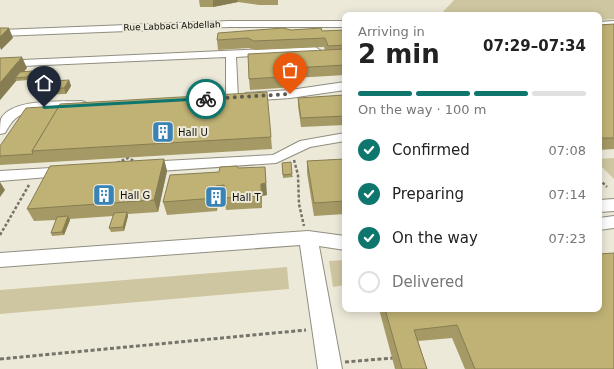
<!DOCTYPE html>
<html lang="en">
<head>
<meta charset="utf-8">
<style>
  body { margin:0; font-family:"DejaVu Sans",sans-serif; background:#f2f2f2; color:#222; height:100vh; display:flex; flex-direction:column; font-size:15px; white-space:nowrap }
  * { box-sizing:border-box; margin:0 }
  p { font-size:13px; color:#767676 }
  .icon { flex:none; width:22px; height:22px; fill:none; stroke:currentColor; stroke-width:2; stroke-linecap:round; stroke-linejoin:round }
  .map { position:relative; flex:1; overflow:hidden }
  .side { position:absolute; left:342px; top:12px; width:260px; height:300px; display:flex; flex-direction:column; background:#fff; border-radius:8px; box-shadow:0 2px 10px #0003 }
  .side>* { flex:none }
  .pin { position:absolute; display:grid; place-items:center; width:34px; height:34px; color:#fff; margin:-41px -17px; border-radius:50% 50% 50% 0; rotate:-45deg; box-shadow:0 0 4px #0007 }
  .pin .icon { rotate:45deg }
  .courier { position:absolute; display:grid; place-items:center; width:40px; height:40px; margin:-20px; border:3px solid #0f766e; border-radius:50%; background:#fff; color:#222; box-shadow:0 1px 5px #0007 }
  .head em { font-style:normal; font-weight:700 }
  .head div { display:flex; flex-direction:column-reverse }
  .head { display:flex; align-items:center; justify-content:space-between; height:68px; padding:0 16px }
  h1 { font-size:26px; font-weight:700; line-height:30px }
  .bar { display:grid; grid-template-columns:repeat(4,1fr); gap:6px 4px; align-content:center; height:48px; padding:0 16px }
  .bar i { height:5px; border-radius:3px; background:#e0e0e0 }
  .bar .on { background:#0f766e }
  .bar p { grid-column:span 4 }
  ol { padding:0 16px; list-style:none }
  li { display:flex; align-items:center; gap:12px; height:44px }
  li p { margin-inline-start:auto }
  li .icon { padding:4px; border-radius:50%; background:#0f766e; color:#fff; stroke-width:4 }
  li:last-child { color:#767676 }
  li i { width:22px; height:22px; border:2px solid #e0e0e0; border-radius:50% }
  .map>svg:first-child { display:block }
  .green { fill:#cec6a0 }
  .lines { fill:none; stroke-linecap:round; stroke-linejoin:round }
  .minor-casing { stroke:#918e80; stroke-width:2 }
  .path-far1 { stroke:#767469; stroke-width:2.5; stroke-dasharray:3 2; stroke-linecap:butt }
  .path { stroke:#767469; stroke-width:3; stroke-dasharray:4 2.5; stroke-linecap:butt }
  .minor { fill:#fff; fill-rule:evenodd }
  .wall { fill:#a59965 }
  .shaded-wall { fill:#867d52 }
  .building { fill:#c0b275; stroke:#867d52 }
  .route { fill:#0f766e }
  .done { stroke:#5d5b52; stroke-width:4; stroke-dasharray:0 7.2 }
  .labels { text-anchor:middle; dominant-baseline:central; stroke-width:4; stroke-linejoin:round; paint-order:stroke }
  .far-street-label { font-size:9px; fill:#100f09; stroke:#ece9d9 }
  .poi-label { font-size:10px; fill:#100f09; stroke:#ece9d9; text-anchor:start }
</style>
</head>
<body>
<div class="map">
<svg width="614" height="369" viewBox="0 0 614 369">
  <rect width="100%" height="100%" fill="#ece9d9"/>
  <g class="green">
    <polygon points="454,0 614,0 614,19 599,20 599,15 440,15"/>
    <polygon points="614,158 614,179 599,164 599,159"/>
    <polygon points="345,260 345,285 333,287 329,261"/>
    <polygon points="287,267 289,289 0,314 0,290"/>
  </g>
  <g class="lines">
    <g class="minor-casing">
      <g id="minor">
        <polygon points="229,21 345,21 345,27 229,27 0,36 0,30"/>
        <polygon points="614,21 614,27 599,28 599,22"/>
        <polygon points="315,47 320,50 319,52 236,57 238,98 232,102 226,98 226,57 0,67 0,61"/>
        <polygon points="345,82 345,90 290,98 246,101 240,97 246,93 290,90"/>
        <path d="M81 101 85 102 87 105 85 108C64 113 35 103 16 118 11 122 8 128 5 133L0 134C0 130 0 123 1 119 11 98 61 102 81 101Z"/>
        <polygon points="345,133 345,141 310,147 276,163 145,172 140,170 137,167 140,164 145,162 273,155 300,141"/>
        <polygon points="68,167 73,169 76,172 73,175 0,181 0,171"/>
        <polygon points="614,199 614,211 599,212 599,200"/>
        <polygon points="614,216 614,228 599,230 599,218"/>
        <polygon points="308,231 345,236 345,250 319,246 342,369 318,369 300,245 0,267 0,253"/>
      </g>
    </g>
    <g class="path-far1">
      <polyline points="294,160 298,175 299,204 304,226"/>
      <polyline points="117,163 128,158 136,162"/>
      <polyline points="599,179 607,187"/>
      <polyline points="0,235 29,185"/>
    </g>
    <g class="path">
      <polyline points="0,359 306,330"/>
      <polyline points="345,362 393,358"/>
    </g>
    <use href="#minor" class="minor"/>
  </g>
  <g class="wall">
    <polygon points="199,0 278,0 278,5 259,5 238,2 213,7 200,7"/>
    <polygon points="614,24 614,149 599,150 599,25"/>
    <polygon points="291,30 322,31 345,30 345,75 294,78 294,87 250,90 249,79 325,50 324,47 255,50 249,48 218,50 217,40"/>
    <polygon points="0,58 27,68 24,71 33,74 28,80 16,81 0,100"/>
    <polygon points="69,80 71,86 66,94 34,95 32,89"/>
    <polygon points="345,95 345,125 301,127 298,106 298,98"/>
    <polygon points="271,137 272,149 0,165 0,146"/>
    <polygon points="164,159 167,171 158,212 128,214 128,216 124,231 111,232 109,228 113,216 70,219 70,220 64,235 52,236 51,233 56,220 34,221 27,209"/>
    <polygon points="345,159 345,214 314,216 307,173 307,161"/>
    <polygon points="282,163 292,174 293,177 283,178"/>
    <polygon points="238,168 267,195 262,196 262,208 226,210 224,198 218,198 217,211 167,215 163,202 219,172"/>
    <polygon points="379,309 599,309 614,369 465,369 452,338 418,341 427,369 395,369"/>
  </g>
  <g class="shaded-wall">
    <polygon points="213,0 238,0 238,2 213,7"/>
    <polygon points="9,28 13,38 1,50 0,47 0,37"/>
    <polygon points="22,57 27,68 18,78 15,78 16,81 0,100 0,83"/>
    <polygon points="32,71 33,74 28,80 27,77"/>
    <polygon points="69,80 71,86 66,94 64,88"/>
    <polygon points="164,159 167,171 158,212 154,200"/>
    <polygon points="265,167 267,195 262,196 262,208 261,184"/>
    <polygon points="0,182 5,190 0,197"/>
    <polygon points="216,186 218,198 217,211 215,198"/>
    <polygon points="127,212 128,216 124,231 123,227"/>
    <polygon points="68,216 70,220 64,235 62,232"/>
  </g>
  <g class="building">
    <polygon points="614,24 614,138 599,138 599,25"/>
    <polygon points="0,28 9,28 0,37"/>
    <polygon points="283,28 291,30 321,28 322,31 345,30 345,45 328,46 325,38 254,41 248,38 217,40 218,33"/>
    <polygon points="345,49 345,65 292,68 294,76 249,79 248,54"/>
    <polygon points="22,57 0,83 0,58"/>
    <polygon points="32,71 27,77 15,78 20,72"/>
    <polygon points="69,80 64,88 32,89 37,82"/>
    <polygon points="267,92 271,137 32,151 60,104"/>
    <polygon points="345,95 345,116 301,118 298,98"/>
    <polygon points="59,106 32,151 33,154 0,156 0,146 26,108"/>
    <polygon points="164,159 154,200 27,209 50,166"/>
    <polygon points="345,159 345,201 314,203 307,161"/>
    <polygon points="291,162 292,174 283,175 282,163"/>
    <polygon points="237,166 238,168 265,167 266,183 261,184 261,196 224,198 224,185 216,186 215,198 163,202 170,175 219,172 220,167"/>
    <polygon points="127,212 123,227 109,228 114,213"/>
    <polygon points="68,216 62,232 51,233 57,217"/>
    <polygon points="614,253 614,369 475,369 457,325 414,330 427,369 402,369 385,309 599,309 599,254"/>
  </g>
  <polygon class="route" points="206,97 208,100 44,109 42,107 44,106"/>
  <g class="lines">
    <polyline class="done" points="206,99 290,94"/>
  </g>
  <defs>
    <g id="building-square" transform="scale(1.15)"><rect x="-9" y="-9" width="18" height="18" rx="4" fill="#3882b6" stroke="#ece9d9"/><path d="M-4-6H4V6H1V3H-1V6H-4ZM-2.5-4.3h1.7v1.8h-1.7ZM.8-4.3h1.7v1.8H.8ZM-2.5-1h1.7V.8h-1.7ZM.8-1h1.7V.8H.8Z" fill="#fff"/></g>
  </defs>
  <g fill-rule="evenodd">
    <use href="#building-square" x="163" y="132"/>
    <use href="#building-square" x="104" y="195"/>
    <use href="#building-square" x="216" y="197"/>
  </g>
  <g class="labels">
    <g class="far-street-label">
      <text transform="translate(172 26) rotate(-2)">Rue Labbaci Abdellah</text>
    </g>
    <g class="poi-label">
      <text x="178" y="132">Hall U</text>
      <text x="120" y="195">Hall G</text>
      <text x="232" y="197">Hall T</text>
    </g>
  </g>
</svg>
<div class="pin" style="left:290px;top:94px;background:#ea580c"><svg class="icon" aria-label="bag" viewBox="0 0 24 24"><path d="M5 8h14l-1 12H6zM9 8a3 3 0 0 1 6 0"/></svg></div>
<div class="pin" style="left:44px;top:107px;background:#1f2937"><svg class="icon" aria-label="home" viewBox="0 0 24 24"><path d="M3 11l9-7 9 7M6 9v11h12V9"/></svg></div>
<div class="courier" style="left:206px;top:99px"><svg class="icon" aria-label="bike" viewBox="0 0 24 24"><circle cx="6" cy="16" r="4"/><circle cx="18" cy="16" r="4"/><path d="M6 16l4-8h5l3 8M10 8l3 8H6M13 5h3"/></svg></div>
<section class="side">
<div class="head"><div><h1>2 min</h1><p>Arriving in</p></div><em>07:29–07:34</em></div>
<div class="bar"><i class="on"></i><i class="on"></i><i class="on"></i><i></i><p>On the way · 100 m</p></div>
<ol>
<li><svg class="icon" aria-label="check" viewBox="0 0 24 24"><path d="M5 12l5 5 9-10"/></svg>Confirmed<p>07:08</p></li>
<li><svg class="icon" aria-label="check" viewBox="0 0 24 24"><path d="M5 12l5 5 9-10"/></svg>Preparing<p>07:14</p></li>
<li><svg class="icon" aria-label="check" viewBox="0 0 24 24"><path d="M5 12l5 5 9-10"/></svg>On the way<p>07:23</p></li>
<li><i></i>Delivered</li>
</ol>
</section>
</div>
</body>
</html>
